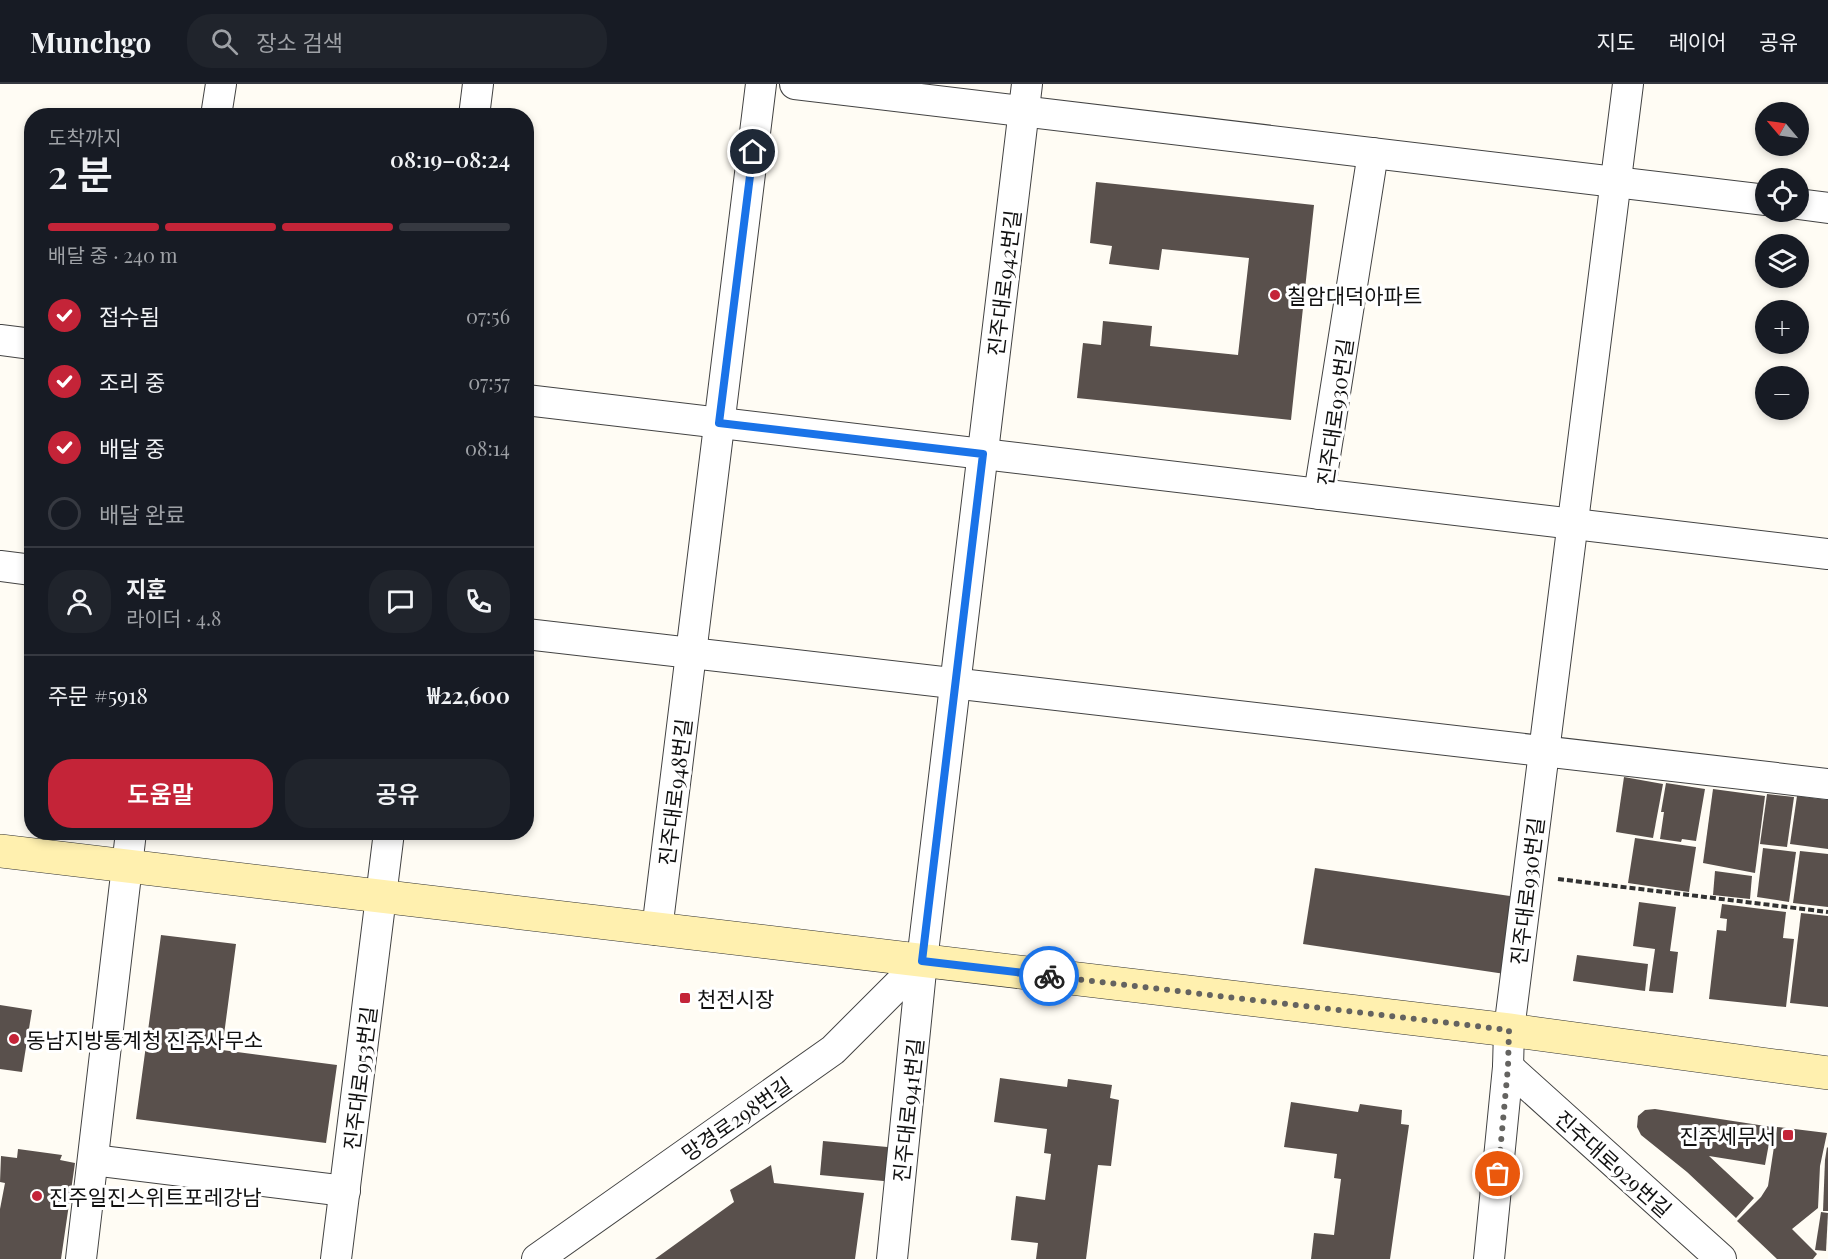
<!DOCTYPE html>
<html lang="ko">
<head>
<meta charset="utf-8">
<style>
  body { margin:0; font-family:"Playfair Display","Noto Sans KR",serif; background:#20242c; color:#f1f3f6; height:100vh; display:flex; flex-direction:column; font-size:22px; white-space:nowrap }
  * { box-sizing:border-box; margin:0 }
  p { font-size:20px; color:#9ea1a6 }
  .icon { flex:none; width:33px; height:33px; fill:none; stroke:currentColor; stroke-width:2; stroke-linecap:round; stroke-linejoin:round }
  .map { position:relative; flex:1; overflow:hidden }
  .panel { position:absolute; left:24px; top:24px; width:510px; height:732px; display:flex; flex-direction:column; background:#171b24; border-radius:24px; box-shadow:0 3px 9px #0003 }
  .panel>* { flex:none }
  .needle { width:39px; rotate:299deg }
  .tools { position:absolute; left:1755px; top:18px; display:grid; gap:12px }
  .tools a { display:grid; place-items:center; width:54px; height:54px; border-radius:50%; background:#171b24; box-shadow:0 3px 9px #0003; font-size:30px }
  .pin { position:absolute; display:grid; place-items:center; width:51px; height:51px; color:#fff; margin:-26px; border:3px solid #fff; border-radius:50%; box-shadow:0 2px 6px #0007 }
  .courier { position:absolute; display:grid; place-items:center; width:60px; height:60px; margin:-30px; border:4px solid #1a73e8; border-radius:50%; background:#fff; color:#222; box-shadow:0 2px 8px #0007 }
  .head em { font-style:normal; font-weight:600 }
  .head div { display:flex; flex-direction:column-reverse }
  .head { display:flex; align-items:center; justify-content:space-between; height:102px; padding:0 24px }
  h1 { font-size:39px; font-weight:600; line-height:45px }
  .bar { display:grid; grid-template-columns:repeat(4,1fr); gap:9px 6px; align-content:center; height:72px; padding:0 24px }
  .bar i { height:8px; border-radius:4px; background:#363941 }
  .bar .on { background:#c42438 }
  .bar p { grid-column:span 4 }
  .line { display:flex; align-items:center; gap:15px; padding:0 24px; border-top:2px solid #363941 }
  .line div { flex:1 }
  .round { display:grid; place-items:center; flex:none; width:63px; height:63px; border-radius:24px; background:#20242c }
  ol { padding:0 24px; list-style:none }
  li { display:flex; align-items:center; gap:18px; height:66px }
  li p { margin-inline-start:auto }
  li .icon { padding:6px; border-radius:50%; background:#c42438; color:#fff; stroke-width:4 }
  li:last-child { color:#9ea1a6 }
  li i { width:33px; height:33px; border:3px solid #363941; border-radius:50% }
  .primary-button { display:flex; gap:12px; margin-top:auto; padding:12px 24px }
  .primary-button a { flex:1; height:69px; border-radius:24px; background:#c42438; color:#fff; font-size:24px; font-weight:600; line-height:69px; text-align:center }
  .primary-button a+a { background:#20242c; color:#f1f3f6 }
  header { display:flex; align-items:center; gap:36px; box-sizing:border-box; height:84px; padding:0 30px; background:#171b24; border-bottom:2px solid #363941 }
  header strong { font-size:28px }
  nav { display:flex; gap:33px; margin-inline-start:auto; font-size:21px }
  .search { width:420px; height:54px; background:#20242c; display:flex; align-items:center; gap:15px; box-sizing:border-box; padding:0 21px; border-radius:24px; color:#9ea1a6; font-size:22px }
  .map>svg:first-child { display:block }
  .building { fill:#59504c }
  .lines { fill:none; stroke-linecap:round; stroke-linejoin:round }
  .street-casing { stroke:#434343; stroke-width:32 }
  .secondary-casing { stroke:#323232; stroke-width:34 }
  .path { stroke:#323232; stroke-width:4; stroke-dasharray:6 3; stroke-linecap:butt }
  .street { stroke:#fff; stroke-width:30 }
  .secondary { stroke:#fff0af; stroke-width:33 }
  .done { stroke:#646360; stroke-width:6; stroke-dasharray:0 10.8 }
  .route { stroke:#1a73e8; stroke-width:8 }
  .poi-dot { fill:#c42438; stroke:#fff; stroke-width:2 }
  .labels { text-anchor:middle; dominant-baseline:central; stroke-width:6; stroke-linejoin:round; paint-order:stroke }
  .street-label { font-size:21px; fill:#101010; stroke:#fff }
  .poi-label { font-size:21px; fill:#101010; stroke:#fff; text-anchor:start }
</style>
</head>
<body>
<header>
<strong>Munchgo</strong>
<div class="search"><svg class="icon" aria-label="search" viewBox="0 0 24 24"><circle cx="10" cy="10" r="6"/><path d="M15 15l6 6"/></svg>장소 검색</div>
<nav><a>지도</a><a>레이어</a><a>공유</a></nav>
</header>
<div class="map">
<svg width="1828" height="1175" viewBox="0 0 1828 1175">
  <rect width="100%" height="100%" fill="#fffcf4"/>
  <g class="building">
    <polygon points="1096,98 1314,121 1291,336 1077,314 1083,259 1101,261 1103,237 1152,242 1150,262 1238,271 1249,174 1162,165 1159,186 1109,180 1112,162 1090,159"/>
    <polygon points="1624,693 1663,700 1653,754 1616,748"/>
    <polygon points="1666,699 1705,705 1696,757 1682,755 1681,758 1660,755 1664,728 1661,728"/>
    <polygon points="1713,705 1765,712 1755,789 1703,779"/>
    <polygon points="1767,710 1794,713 1787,763 1760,760"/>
    <polygon points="1797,712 1828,716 1828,765 1790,760"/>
    <polygon points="1635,754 1696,763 1689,808 1628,799"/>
    <polygon points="1763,764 1796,768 1789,818 1757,813"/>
    <polygon points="1800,767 1828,770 1828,823 1793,819"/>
    <polygon points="1315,784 1517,813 1505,890 1303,860"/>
    <polygon points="1715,787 1752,792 1750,815 1713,811"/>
    <polygon points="1639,818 1676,823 1670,867 1678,868 1673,909 1649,907 1655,865 1633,862"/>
    <polygon points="1722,820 1786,828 1783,854 1794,855 1786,923 1709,915 1717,846 1726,847 1727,835 1720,834"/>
    <polygon points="1801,829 1828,832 1828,923 1790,919"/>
    <polygon points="161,851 236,860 222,966 337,981 326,1059 136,1035"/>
    <polygon points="1577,871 1648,880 1645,907 1573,897"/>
    <polygon points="0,921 32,926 22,988 0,985"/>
    <polygon points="1000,994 1067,1003 1068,995 1112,1001 1110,1014 1119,1016 1111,1082 1098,1081 1086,1175 1036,1175 1038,1159 1011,1156 1016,1112 1045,1116 1051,1070 1044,1069 1047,1045 994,1038"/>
    <polygon points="1291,1018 1358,1028 1360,1020 1402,1026 1401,1040 1409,1041 1390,1175 1311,1175 1314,1149 1334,1151 1341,1095 1334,1094 1337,1070 1284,1063"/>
    <polygon points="1655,1025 1772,1043 1765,1081 1709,1072 1754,1114 1736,1134 1687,1088 1641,1051 1637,1043 1638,1032 1645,1026"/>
    <polygon points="1777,1043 1827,1049 1820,1082 1818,1124 1792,1145 1817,1170 1813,1175 1777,1175 1737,1137 1761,1113 1768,1102"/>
    <polygon points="823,1057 898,1064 894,1098 820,1091"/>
    <polygon points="1827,1063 1828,1064 1828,1127 1823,1127 1825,1076"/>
    <polygon points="18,1065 62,1071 60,1076 75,1079 61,1175 0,1175 0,1125 5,1099 0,1098 1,1072 17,1074"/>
    <polygon points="771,1081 774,1099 864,1109 855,1175 655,1175 734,1118 730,1106"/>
    <polygon points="1821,1128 1828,1129 1826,1167 1815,1166"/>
  </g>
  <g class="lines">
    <g class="street-casing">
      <g id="street">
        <polyline points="795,0 1766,116"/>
        <polyline points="216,32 221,0"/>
        <polyline points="474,32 478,0"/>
        <polyline points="1798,120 1828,124"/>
        <polyline points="0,256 32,260"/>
        <polyline points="526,316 1828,470"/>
        <polyline points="1319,410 1373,69"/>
        <polyline points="0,482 32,486"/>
        <polyline points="526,550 1828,700"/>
        <polyline points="657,846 761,0"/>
        <polyline points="1508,983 1721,1175"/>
        <polyline points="93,1076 345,1107"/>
        <polyline points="81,1175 131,748"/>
        <polyline points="336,1175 389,748"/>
        <polyline points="537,1175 833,966 922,877"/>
        <polyline points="892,1175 922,877 1027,0"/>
        <polyline points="1489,1175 1508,983 1509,946 1628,0"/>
      </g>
    </g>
    <g class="secondary-casing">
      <polyline id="secondary" points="0,767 1509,946 1828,989"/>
    </g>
    <polyline class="path" points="1558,795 1828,828"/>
    <use href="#street" class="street"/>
    <use href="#secondary" class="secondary"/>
  </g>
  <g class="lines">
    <polyline class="done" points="1049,892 1509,946 1508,983 1498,1090"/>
    <polyline class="route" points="753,68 719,339 983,370 922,877 1049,892"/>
  </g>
  <g class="poi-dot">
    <circle cx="1275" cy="211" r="6"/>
    <rect x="679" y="908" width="12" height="12" rx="3"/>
    <circle cx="14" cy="955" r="6"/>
    <rect x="1782" y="1045" width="12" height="12" rx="3"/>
    <circle cx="37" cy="1112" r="6"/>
  </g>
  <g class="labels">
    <g class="street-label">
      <text transform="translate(1003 199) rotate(-83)">진주대로942번길</text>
      <text transform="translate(1334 328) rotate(-82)">진주대로930번길</text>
      <text transform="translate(674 708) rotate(-83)">진주대로948번길</text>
      <text transform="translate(1526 807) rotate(-83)">진주대로930번길</text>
      <text transform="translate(359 994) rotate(-83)">진주대로953번길</text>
      <text transform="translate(907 1026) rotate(-84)">진주대로941번길</text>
      <text transform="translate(736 1034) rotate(-35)">망경로298번길</text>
      <text transform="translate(1614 1079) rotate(42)">진주대로929번길</text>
    </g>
    <g class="poi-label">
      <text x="1287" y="211">칠암대덕아파트</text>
      <text x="697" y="914">천전시장</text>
      <text x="26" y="955">동남지방통계청 진주사무소</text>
      <text x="1776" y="1051" text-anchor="end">진주세무서</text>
      <text x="49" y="1112">진주일진스위트포레강남</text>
    </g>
  </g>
</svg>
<div class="tools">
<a><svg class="needle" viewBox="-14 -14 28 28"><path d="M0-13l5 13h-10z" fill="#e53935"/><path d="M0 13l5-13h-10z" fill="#9ea1a6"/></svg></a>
<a><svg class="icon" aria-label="locate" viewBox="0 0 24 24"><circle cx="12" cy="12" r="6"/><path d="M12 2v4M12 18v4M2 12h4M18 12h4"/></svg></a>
<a><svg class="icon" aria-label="layers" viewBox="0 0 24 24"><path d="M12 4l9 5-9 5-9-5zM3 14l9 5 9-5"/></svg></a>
<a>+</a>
<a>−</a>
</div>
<div class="pin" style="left:1498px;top:1090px;background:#ea580c"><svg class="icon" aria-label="bag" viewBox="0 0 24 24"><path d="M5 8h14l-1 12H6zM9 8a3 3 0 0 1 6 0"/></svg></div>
<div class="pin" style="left:753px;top:68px;background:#1f2937"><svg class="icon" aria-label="home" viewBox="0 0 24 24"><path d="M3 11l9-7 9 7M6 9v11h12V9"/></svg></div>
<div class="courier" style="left:1049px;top:892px"><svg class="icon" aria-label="bike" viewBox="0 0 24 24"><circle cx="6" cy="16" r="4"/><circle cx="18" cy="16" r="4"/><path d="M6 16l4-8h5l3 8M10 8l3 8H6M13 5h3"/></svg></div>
<section class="panel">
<div class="head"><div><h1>2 분</h1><p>도착까지</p></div><em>08:19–08:24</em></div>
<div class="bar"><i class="on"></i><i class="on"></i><i class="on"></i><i></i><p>배달 중 · 240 m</p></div>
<ol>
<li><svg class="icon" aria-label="check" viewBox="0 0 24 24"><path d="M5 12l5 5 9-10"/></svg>접수됨<p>07:56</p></li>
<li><svg class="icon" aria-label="check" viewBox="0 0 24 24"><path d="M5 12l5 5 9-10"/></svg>조리 중<p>07:57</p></li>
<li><svg class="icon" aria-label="check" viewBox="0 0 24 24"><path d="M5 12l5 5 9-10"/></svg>배달 중<p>08:14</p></li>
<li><i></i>배달 완료</li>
</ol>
<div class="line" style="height:108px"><a class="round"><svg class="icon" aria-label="person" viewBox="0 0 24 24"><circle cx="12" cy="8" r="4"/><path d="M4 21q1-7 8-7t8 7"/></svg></a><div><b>지훈</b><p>라이더 · 4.8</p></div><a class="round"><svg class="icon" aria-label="chat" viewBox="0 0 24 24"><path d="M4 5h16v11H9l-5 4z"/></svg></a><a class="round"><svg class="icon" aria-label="phone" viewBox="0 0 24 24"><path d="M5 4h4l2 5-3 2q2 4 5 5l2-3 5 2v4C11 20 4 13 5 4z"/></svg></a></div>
<div class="line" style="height:78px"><div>주문 #5918</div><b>₩22,600</b></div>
<div class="primary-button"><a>도움말</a><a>공유</a></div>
</section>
</div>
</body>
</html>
